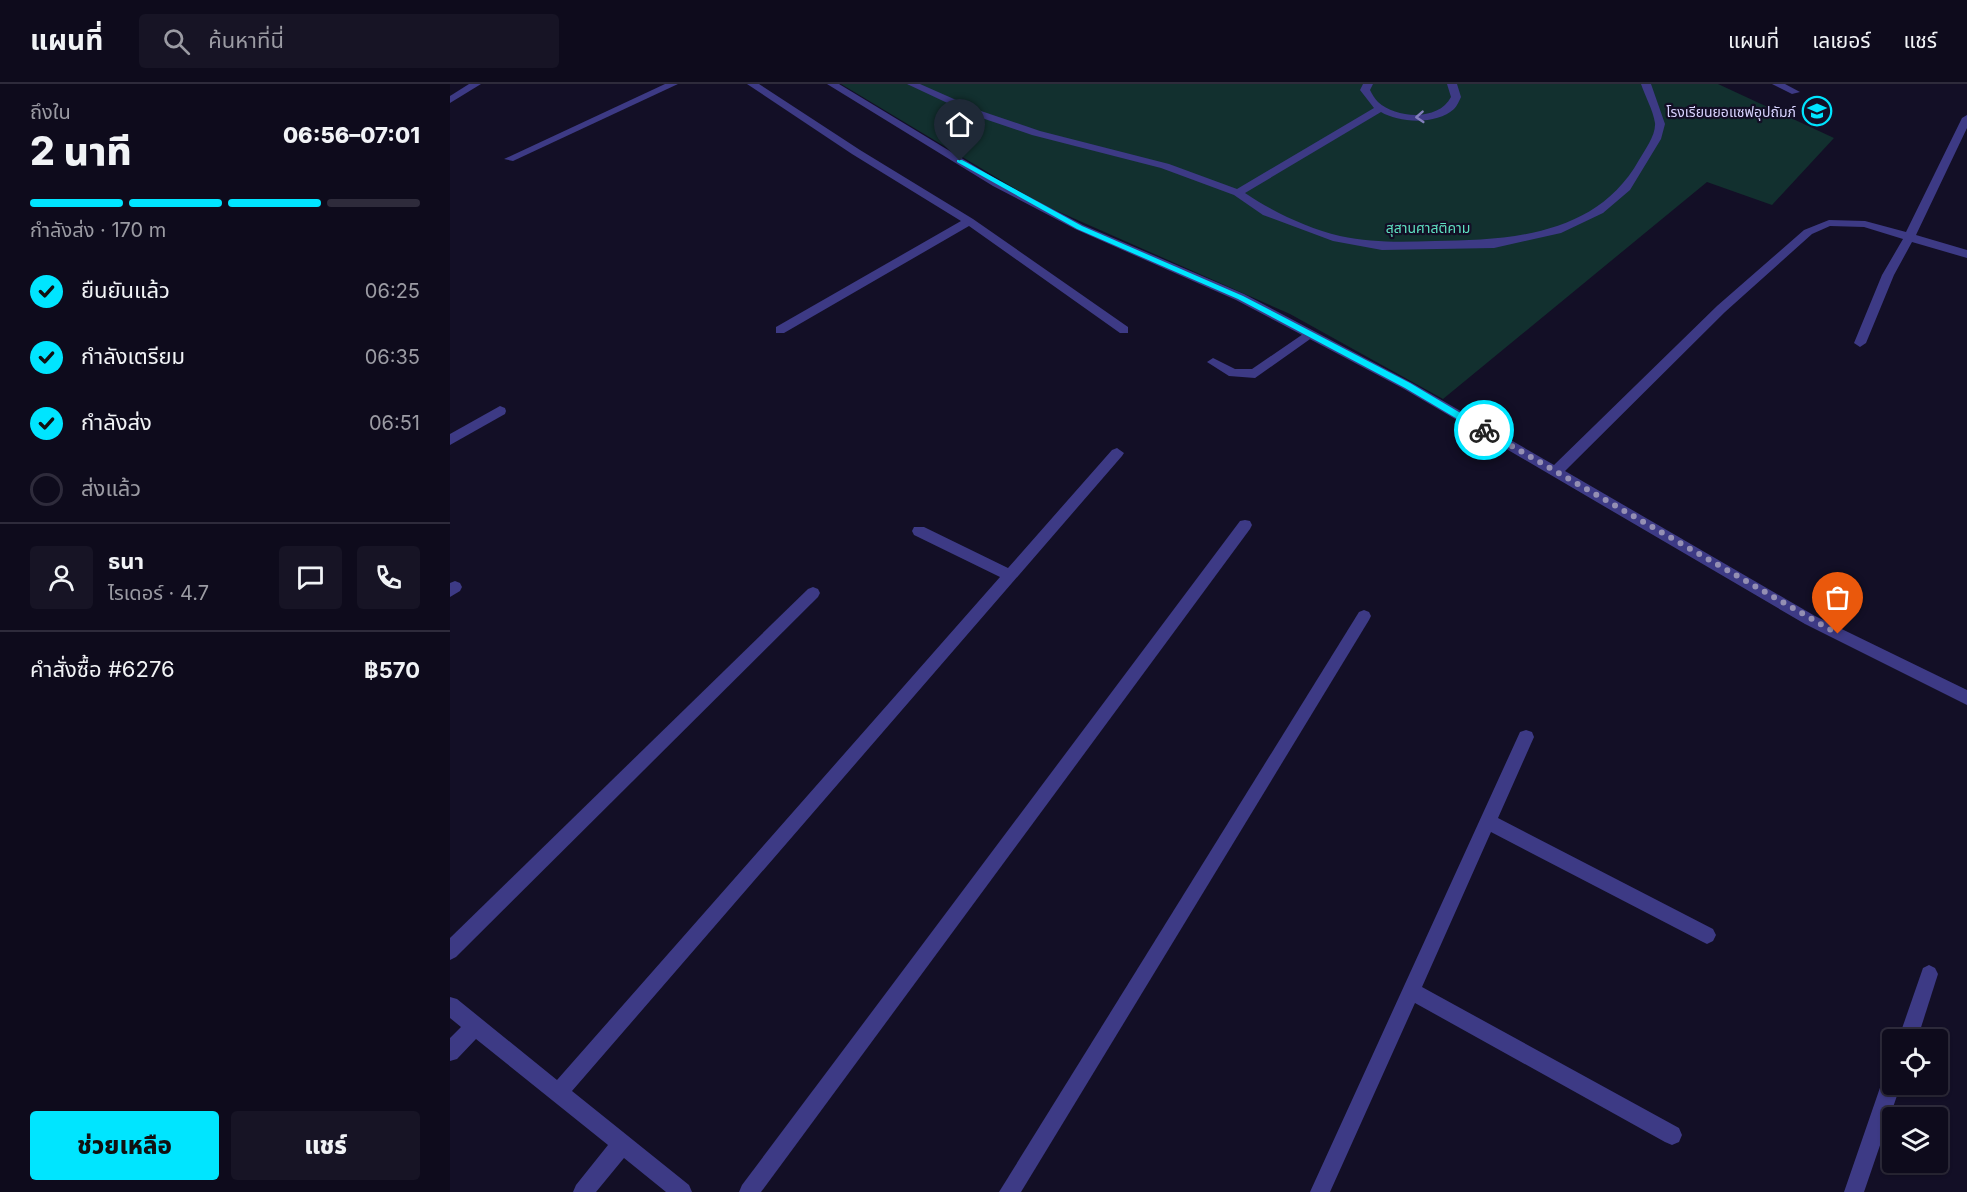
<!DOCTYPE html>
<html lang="th">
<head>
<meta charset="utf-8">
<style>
  body { margin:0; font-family:Inter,"Noto Sans Thai",sans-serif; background:#171425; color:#f1f3f6; height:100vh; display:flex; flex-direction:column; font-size:22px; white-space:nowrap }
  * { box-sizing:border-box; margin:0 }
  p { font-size:20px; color:#9b9ba3 }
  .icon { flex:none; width:33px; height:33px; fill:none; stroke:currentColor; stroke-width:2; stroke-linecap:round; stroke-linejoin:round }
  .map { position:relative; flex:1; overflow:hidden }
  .drawer { display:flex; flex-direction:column; background:#0e0b1c; width:450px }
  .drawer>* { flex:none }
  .fabs { position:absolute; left:1432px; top:945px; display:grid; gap:12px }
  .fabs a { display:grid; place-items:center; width:66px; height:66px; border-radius:6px; background:#0e0b1c; box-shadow:0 2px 4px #0004,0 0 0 2px #2e2b3b; font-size:30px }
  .pin { position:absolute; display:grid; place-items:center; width:51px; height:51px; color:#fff; margin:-62px -26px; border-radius:50% 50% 50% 0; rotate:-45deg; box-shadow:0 0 6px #0007 }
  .pin .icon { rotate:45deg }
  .courier { position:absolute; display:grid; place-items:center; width:60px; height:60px; margin:-30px; border:4px solid #00e5ff; border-radius:50%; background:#fff; color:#222; box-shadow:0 2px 8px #0007 }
  .headline em { font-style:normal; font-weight:800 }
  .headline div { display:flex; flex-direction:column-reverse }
  .headline { display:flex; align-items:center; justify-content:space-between; height:102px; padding:0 30px }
  h1 { font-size:39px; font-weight:800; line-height:45px }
  .bar { display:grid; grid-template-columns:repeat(4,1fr); gap:9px 6px; align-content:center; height:72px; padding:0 30px }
  .bar i { height:8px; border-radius:4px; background:#2e2b3b }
  .bar .active { background:#00e5ff }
  .bar p { grid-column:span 4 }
  .line { display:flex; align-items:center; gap:15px; padding:0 30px; border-top:2px solid #2e2b3b }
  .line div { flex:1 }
  .round { display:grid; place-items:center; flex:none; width:63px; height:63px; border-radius:6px; background:#171425 }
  ol { padding:0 30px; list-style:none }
  li { display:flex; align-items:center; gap:18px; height:66px }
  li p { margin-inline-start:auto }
  li .icon { padding:6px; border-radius:50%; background:#00e5ff; color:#111; stroke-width:4 }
  li:last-child { color:#9b9ba3 }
  li i { width:33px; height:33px; border:3px solid #2e2b3b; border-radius:50% }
  .cta { display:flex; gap:12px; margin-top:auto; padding:12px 30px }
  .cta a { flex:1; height:69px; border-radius:6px; background:#00e5ff; color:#111; font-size:24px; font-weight:800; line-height:69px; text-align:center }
  .cta a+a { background:#171425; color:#f1f3f6 }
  header { display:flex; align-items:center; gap:36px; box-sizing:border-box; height:84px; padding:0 30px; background:#0e0b1c; border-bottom:2px solid #2e2b3b }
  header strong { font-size:28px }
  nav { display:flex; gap:33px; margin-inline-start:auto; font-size:21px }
  .search { width:420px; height:54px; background:#171425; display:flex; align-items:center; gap:15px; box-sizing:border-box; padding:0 21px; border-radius:6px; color:#9b9ba3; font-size:22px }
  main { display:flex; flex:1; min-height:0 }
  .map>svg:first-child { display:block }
  .green { fill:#12302f }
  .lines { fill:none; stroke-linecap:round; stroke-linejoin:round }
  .service { fill:#3d3a85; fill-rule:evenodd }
  .minor { fill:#3d3a85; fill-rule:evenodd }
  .oneway { stroke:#837fbc }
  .route { fill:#00e5ff }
  .done { stroke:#948fb3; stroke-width:6; stroke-dasharray:0 10.8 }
  .labels { text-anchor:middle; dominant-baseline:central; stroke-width:4.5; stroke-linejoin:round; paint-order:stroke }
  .far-poi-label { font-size:14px; fill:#d9d4ff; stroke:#130f26; text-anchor:end }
  .far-park-label { font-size:14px; fill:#5fe0c0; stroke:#130f26 }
</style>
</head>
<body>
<header>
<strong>แผนที่</strong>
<div class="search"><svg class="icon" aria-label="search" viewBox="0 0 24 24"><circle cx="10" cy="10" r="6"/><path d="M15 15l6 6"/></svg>ค้นหาที่นี่</div>
<nav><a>แผนที่</a><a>เลเยอร์</a><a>แชร์</a></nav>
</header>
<main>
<section class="drawer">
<div class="headline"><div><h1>2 นาที</h1><p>ถึงใน</p></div><em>06:56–07:01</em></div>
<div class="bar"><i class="active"></i><i class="active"></i><i class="active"></i><i></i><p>กำลังส่ง · 170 m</p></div>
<ol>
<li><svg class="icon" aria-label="check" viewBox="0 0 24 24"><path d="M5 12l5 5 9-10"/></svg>ยืนยันแล้ว<p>06:25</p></li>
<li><svg class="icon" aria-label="check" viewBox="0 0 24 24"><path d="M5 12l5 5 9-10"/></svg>กำลังเตรียม<p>06:35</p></li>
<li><svg class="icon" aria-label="check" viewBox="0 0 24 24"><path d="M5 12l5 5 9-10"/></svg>กำลังส่ง<p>06:51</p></li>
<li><i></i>ส่งแล้ว</li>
</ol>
<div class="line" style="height:108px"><a class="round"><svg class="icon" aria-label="person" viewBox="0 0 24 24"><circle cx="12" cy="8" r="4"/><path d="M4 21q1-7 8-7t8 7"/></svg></a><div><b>ธนา</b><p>ไรเดอร์ · 4.7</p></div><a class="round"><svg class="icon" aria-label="chat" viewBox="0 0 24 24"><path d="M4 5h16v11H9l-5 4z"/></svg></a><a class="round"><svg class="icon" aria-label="phone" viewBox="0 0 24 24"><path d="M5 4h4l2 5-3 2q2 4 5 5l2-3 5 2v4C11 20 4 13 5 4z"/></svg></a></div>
<div class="line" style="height:78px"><div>คำสั่งซื้อ #6276</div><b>฿570</b></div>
<div class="cta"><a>ช่วยเหลือ</a><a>แชร์</a></div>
</section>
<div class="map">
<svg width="1517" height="1108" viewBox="0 0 1517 1108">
  <rect width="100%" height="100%" fill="#130f26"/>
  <polygon class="green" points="391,0 1268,0 1384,54 1322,121 1257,98 993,315 840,230 589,119"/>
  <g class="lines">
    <g class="service">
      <path d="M457 0H470L531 27 590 47 719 80 787 105 924 24 910 6 913 0H923L920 6C922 10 925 15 928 18 947 35 989 37 1001 13L997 0H1007L1011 13C1009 17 1007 22 1004 25 987 41 949 39 931 28L795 109C823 128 857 144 890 152 922 159 953 158 985 157 1062 156 1147 151 1189 76 1195 66 1206 51 1205 39 1203 26 1195 12 1191 0H1201L1215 40 1211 55 1180 106 1153 129 1111 149 1044 164 932 166 883 157 813 131 784 111 711 84 582 51 523 31Z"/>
      <polygon points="1322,0 1335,0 1350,8 1342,10"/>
      <polygon points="859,246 863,247 863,253 805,294 779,292 757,278 763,274 785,285 802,285"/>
      <polygon points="1479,881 1485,884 1488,890 1467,956 1448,956 1473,884"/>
      <polygon points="1443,985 1443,1000 1451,1000 1414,1108 1394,1108 1433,995 1436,988"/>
    </g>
    <g class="minor">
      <polygon points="19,0 31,0 0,19 0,12"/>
      <polygon points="215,0 228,0 63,77 54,75"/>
      <polygon points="297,0 309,0 410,66 523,135 678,243 678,249 670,249 519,142 334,249 326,249 326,243 511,137 402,70"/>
      <polygon points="377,0 389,0 551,98 633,141 794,210 962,299 1104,381 1267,222 1354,146 1379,136 1415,137 1456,148 1512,34 1517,31 1517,44 1466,151 1517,166 1517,174 1462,158 1444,191 1416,259 1410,263 1404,259 1432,191 1453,155 1414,143 1380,142 1362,150 1275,228 1115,387 1365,532 1517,606 1517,621 1355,540 954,305 786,216 625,145 543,102"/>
      <polygon points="50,322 55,324 56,327 55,330 0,361 0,350"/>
      <polygon points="667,364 674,369 672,372 122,1007 239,1101 242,1108 216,1108 174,1074 146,1108 123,1108 126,1101 158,1061 26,955 7,975 0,977 0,954 11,943 0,934 0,913 7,915 107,996 550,493 464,451 462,447 464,443 474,443 558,484 662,366"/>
      <polygon points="795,436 800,437 802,441 800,445 311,1108 289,1108 292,1101 790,437"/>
      <polygon points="5,497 10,499 12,503 10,507 0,513 0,499"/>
      <polygon points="363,503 368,505 370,509 368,513 6,873 0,876 0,854 358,505"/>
      <polygon points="914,526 919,528 921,532 919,536 571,1108 549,1108 909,528"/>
      <polygon points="1076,646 1082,648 1084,653 1048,734 1263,845 1266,851 1263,857 1257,860 1251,857 1041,748 972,903 1229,1044 1232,1051 1229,1058 1222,1061 1215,1058 965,919 880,1108 860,1108 1070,648"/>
    </g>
  </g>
  <defs><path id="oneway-chevron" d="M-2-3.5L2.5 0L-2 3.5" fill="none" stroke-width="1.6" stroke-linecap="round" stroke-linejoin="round" transform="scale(1.5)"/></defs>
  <use class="oneway" href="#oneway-chevron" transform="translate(970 33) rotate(176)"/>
  <polygon class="route" points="507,76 512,76 632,142 793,212 960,299 1039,346 1031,349 955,304 788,215 627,145 507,78"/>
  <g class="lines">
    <polyline class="done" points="1034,346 1388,550"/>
  </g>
  <defs>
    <g id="school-ring" transform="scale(1.5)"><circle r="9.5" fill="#130f26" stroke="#00e5ff" stroke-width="1.5"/><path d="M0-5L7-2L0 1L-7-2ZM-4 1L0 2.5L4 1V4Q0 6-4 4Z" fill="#00e5ff"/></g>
  </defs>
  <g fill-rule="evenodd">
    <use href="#school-ring" x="1367" y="27"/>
  </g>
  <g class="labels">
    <g class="far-poi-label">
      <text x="1346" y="27">โรงเรียนยอแซฟอุปถัมภ์</text>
    </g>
    <g class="far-park-label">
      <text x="978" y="143">สุสานศาสติคาม</text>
    </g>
  </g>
</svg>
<div class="fabs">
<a><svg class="icon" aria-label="locate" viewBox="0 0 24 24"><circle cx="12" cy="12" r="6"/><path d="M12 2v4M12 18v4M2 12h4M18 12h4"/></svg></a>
<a><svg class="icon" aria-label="layers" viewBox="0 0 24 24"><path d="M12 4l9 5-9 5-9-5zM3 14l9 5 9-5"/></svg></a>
</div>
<div class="pin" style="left:1388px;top:550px;background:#ea580c"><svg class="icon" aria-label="bag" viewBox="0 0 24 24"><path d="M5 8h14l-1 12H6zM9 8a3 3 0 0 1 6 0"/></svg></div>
<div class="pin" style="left:510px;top:77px;background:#1f2937"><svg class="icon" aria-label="home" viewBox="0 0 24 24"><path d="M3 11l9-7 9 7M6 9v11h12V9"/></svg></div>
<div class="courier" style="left:1034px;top:346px"><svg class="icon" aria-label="bike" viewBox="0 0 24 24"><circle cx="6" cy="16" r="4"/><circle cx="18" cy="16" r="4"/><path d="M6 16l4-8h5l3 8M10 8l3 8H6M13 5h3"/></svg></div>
</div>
</main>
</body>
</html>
